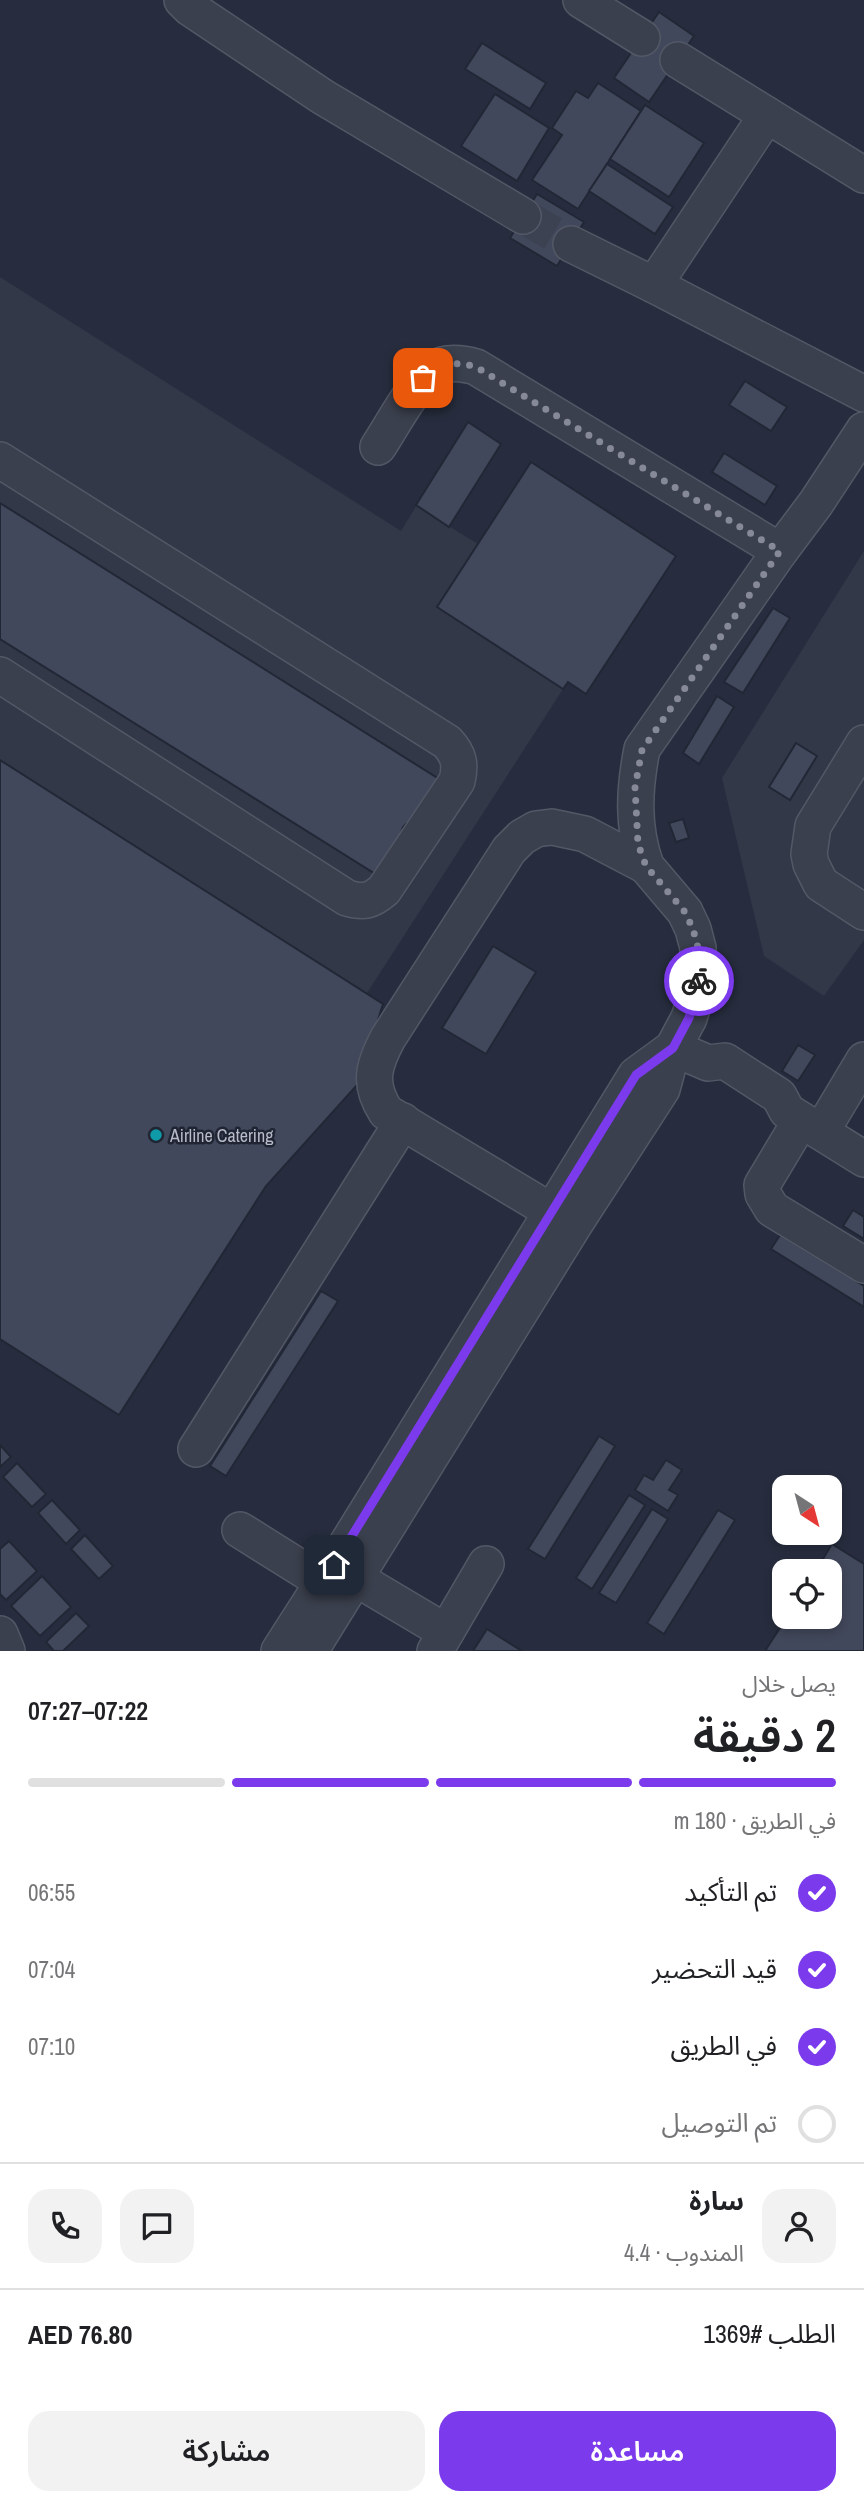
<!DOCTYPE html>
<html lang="ar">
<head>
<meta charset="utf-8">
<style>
  body { margin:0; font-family:"Archivo Narrow","Noto Sans Arabic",sans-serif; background:#f2f2f2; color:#202124; direction:rtl; height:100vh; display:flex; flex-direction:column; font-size:26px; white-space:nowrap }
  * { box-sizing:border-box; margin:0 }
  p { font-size:23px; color:#757577 }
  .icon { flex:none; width:38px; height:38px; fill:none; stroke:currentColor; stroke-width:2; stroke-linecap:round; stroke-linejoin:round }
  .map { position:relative; height:1651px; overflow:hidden; direction:ltr }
  .drawer { display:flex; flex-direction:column; background:#fff; flex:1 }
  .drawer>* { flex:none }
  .needle { width:46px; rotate:144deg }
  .controls { position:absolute; left:772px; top:1475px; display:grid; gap:14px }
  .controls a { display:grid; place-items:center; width:70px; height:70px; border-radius:14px; background:#fff; box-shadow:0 4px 10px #0003; font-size:35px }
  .pin { position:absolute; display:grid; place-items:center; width:60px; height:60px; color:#fff; margin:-30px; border-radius:14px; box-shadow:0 4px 10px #0006 }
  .courier { position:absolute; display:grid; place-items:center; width:70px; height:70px; margin:-35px; border:5px solid #7c3aed; border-radius:50%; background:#fff; color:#222; box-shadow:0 2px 9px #0007 }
  .overview em { font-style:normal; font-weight:600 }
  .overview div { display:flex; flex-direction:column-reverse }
  .overview { display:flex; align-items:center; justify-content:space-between; height:119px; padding:0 28px }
  h1 { font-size:46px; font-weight:600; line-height:52px }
  .bar { display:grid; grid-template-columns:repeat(4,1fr); gap:10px 7px; align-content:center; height:84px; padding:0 28px }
  .bar i { height:9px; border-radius:5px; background:#e0e0e0 }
  .bar .active { background:#7c3aed }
  .bar p { grid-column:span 4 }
  .line { display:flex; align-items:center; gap:18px; padding:0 28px; border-top:2px solid #e0e0e0 }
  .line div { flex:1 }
  .round { display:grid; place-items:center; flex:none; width:74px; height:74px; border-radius:21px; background:#f2f2f2 }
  ol { padding:0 28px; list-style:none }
  li { display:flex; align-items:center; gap:21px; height:77px }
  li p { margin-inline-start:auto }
  li .icon { padding:7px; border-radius:50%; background:#7c3aed; color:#fff; stroke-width:4 }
  li:last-child { color:#757577 }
  li i { width:38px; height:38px; border:4px solid #e0e0e0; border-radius:50% }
  .primary-button { display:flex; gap:14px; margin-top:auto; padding:14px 28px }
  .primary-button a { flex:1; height:80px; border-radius:21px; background:#7c3aed; color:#fff; font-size:28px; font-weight:600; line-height:80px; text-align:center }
  .primary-button a+a { background:#f2f2f2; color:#202124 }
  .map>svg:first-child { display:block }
  .airport { fill:#323848 }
  .building { fill:#42485b; stroke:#222736; stroke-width:2 }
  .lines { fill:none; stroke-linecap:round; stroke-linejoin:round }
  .minor-tunnel { stroke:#3d4253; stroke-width:35; stroke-dasharray:35 18; stroke-linecap:butt }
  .minor-casing { stroke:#535866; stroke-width:38 }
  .minor { stroke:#3b404e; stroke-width:35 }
  .done { stroke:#858998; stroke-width:7; stroke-dasharray:0 12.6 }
  .route { stroke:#7c3aed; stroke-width:9 }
  .culture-dot { fill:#0f9aa8; stroke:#202534; stroke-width:2.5 }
  .labels { text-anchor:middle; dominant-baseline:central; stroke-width:5; stroke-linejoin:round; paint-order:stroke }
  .poi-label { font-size:18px; fill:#b8bbc9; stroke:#202534; text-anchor:start }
</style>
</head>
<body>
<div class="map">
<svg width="864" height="1651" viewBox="0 0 864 1651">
  <rect width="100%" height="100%" fill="#272d3e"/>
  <g class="airport">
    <polygon points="0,277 401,531 468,422 501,444 450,527 478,544 531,462 676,556 586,694 568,682 563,689 367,993 383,1004 358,1084 266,1186 119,1415 0,1339"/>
    <polygon points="864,551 864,940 824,996 764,956 722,778"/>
  </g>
  <g class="building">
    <polygon points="659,12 694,36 649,102 614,78"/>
    <polygon points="482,43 546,83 530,109 465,69"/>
    <polygon points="598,83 641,111 578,209 532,180 562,135 552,128 576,91 588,98"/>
    <polygon points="495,94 549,128 517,181 461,146"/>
    <polygon points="645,105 704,143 669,197 610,159"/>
    <polygon points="607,164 673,207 655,234 589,191"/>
    <polygon points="537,194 584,222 557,266 510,238"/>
    <polygon points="745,381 787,407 771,431 729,405"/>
    <polygon points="468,422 501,444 449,527 416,505"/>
    <polygon points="724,453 777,486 765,505 712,472"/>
    <polygon points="531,462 676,556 586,694 568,682 563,689 437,607"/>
    <polygon points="0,503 447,784 403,827 385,880 0,639"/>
    <polygon points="773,608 790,618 743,693 724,682"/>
    <polygon points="717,696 734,707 699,764 683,753"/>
    <polygon points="796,743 817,756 790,800 769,787"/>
    <polygon points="0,760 383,1004 358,1084 266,1186 119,1415 0,1339"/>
    <polygon points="683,819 689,838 676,842 669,823"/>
    <polygon points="493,946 536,972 486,1054 442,1028"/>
    <polygon points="798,1045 815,1055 798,1081 782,1071"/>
    <polygon points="853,1210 864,1217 864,1239 843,1226"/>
    <polygon points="780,1235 864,1286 864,1307 771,1249"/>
    <polygon points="321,1291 338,1301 226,1476 210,1466"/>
    <polygon points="599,1436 615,1446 545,1559 528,1549"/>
    <polygon points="0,1445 11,1457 0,1467"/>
    <polygon points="666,1460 682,1470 669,1490 678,1495 668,1511 635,1490 644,1475 653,1480"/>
    <polygon points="17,1463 46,1494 32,1507 3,1477"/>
    <polygon points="629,1495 645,1505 592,1589 576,1578"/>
    <polygon points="52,1500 80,1530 66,1544 38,1513"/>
    <polygon points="652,1509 668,1519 616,1603 599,1593"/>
    <polygon points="718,1510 735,1520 664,1634 647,1623"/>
    <polygon points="85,1535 113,1566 99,1579 71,1549"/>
    <polygon points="9,1541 37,1571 6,1600 0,1594 0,1549"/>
    <polygon points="832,1544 864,1564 864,1651 765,1651 787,1617 830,1617 830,1572 815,1572"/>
    <polygon points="42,1576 71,1607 40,1636 11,1606"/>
    <polygon points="76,1613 89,1626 63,1651 54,1651 46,1642"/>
    <polygon points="487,1629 522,1651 473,1651"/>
  </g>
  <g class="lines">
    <polyline class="minor-tunnel" points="523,216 571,244"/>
    <g class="minor-casing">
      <g id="minor">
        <polyline points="182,0 190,8 323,97 523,216"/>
        <polyline points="581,0 642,38"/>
        <polyline points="678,60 864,175"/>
        <polyline points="571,244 654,285 864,394"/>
        <polyline points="654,285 767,115"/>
        <path d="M378 447C392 426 415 382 433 369 446 361 462 363 476 367L780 551"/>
        <path d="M0 460 447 742C459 755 461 764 457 781L384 890C371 901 364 903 347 898L0 675"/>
        <polyline points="864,743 813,826 809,854 811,864 821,884 864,912"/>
        <path d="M646 866C632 826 634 790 642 749L780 551 816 503 864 430"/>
        <polyline points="673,1048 708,1063 725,1061 779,1096 787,1111 864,1159"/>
        <polyline points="801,1120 762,1185 763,1194 772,1209 864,1265"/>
        <polyline points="821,1132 864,1060"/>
        <polyline points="196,1449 403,1121"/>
        <polyline points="240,1530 323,1582"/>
        <polyline points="335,1566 446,1632"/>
        <polyline points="0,1634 7,1651"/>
        <polyline points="279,1651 334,1565 636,1075 673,1048"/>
        <path d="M310 1651 574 1225 662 1089 673 1048 689 1018 698 990V948L693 929 685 912 646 866 585 834 552 827 536 829 522 837 509 850 388 1038C373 1066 368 1084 386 1112L574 1225"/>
        <polyline points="435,1651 486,1564"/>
      </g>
    </g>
    <use href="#minor" class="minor"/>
  </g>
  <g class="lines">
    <path class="done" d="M423 378C440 363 455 361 476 367L780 551 642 750 635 787 638 844 646 866 685 912 693 929 698 948 699 981"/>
    <polyline class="route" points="334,1565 636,1075 673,1048 689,1018 699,981"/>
  </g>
  <circle class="culture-dot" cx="156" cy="1135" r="7"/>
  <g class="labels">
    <g class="poi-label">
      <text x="170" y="1135">Airline Catering</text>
    </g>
  </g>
</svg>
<div class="controls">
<a><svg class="needle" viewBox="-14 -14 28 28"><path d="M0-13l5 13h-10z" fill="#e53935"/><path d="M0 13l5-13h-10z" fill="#757577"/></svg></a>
<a><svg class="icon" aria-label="locate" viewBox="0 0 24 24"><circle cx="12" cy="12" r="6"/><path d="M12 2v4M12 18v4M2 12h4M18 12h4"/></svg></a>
</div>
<div class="pin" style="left:423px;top:378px;background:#ea580c"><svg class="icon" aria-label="bag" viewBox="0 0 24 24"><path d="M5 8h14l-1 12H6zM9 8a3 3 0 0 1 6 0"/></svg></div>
<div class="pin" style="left:334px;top:1565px;background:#1f2937"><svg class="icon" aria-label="home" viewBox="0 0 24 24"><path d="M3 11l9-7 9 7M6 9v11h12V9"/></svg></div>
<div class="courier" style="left:699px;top:981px"><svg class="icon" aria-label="bike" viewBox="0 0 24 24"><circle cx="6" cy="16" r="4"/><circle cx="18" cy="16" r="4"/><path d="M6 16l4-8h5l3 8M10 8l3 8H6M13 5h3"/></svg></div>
</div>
<section class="drawer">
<div class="overview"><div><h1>2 دقيقة</h1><p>يصل خلال</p></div><em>07:22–07:27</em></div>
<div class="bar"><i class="active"></i><i class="active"></i><i class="active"></i><i></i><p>في الطريق · 180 m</p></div>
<ol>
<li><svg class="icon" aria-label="check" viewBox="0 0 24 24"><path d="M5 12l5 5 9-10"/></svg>تم التأكيد<p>06:55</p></li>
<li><svg class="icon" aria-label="check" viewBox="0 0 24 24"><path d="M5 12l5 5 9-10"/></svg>قيد التحضير<p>07:04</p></li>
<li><svg class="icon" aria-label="check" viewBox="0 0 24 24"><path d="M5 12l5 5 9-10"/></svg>في الطريق<p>07:10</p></li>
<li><i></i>تم التوصيل</li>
</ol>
<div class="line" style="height:126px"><a class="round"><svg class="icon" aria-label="person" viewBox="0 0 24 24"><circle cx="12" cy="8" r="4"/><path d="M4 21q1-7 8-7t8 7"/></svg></a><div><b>سارة</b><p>المندوب · 4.4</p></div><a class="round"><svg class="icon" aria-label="chat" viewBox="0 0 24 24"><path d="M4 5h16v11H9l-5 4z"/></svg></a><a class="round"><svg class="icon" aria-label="phone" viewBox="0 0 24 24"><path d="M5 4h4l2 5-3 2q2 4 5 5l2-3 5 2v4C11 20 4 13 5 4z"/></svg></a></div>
<div class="line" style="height:91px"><div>الطلب #1369</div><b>AED 76.80</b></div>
<div class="primary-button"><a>مساعدة</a><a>مشاركة</a></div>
</section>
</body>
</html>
